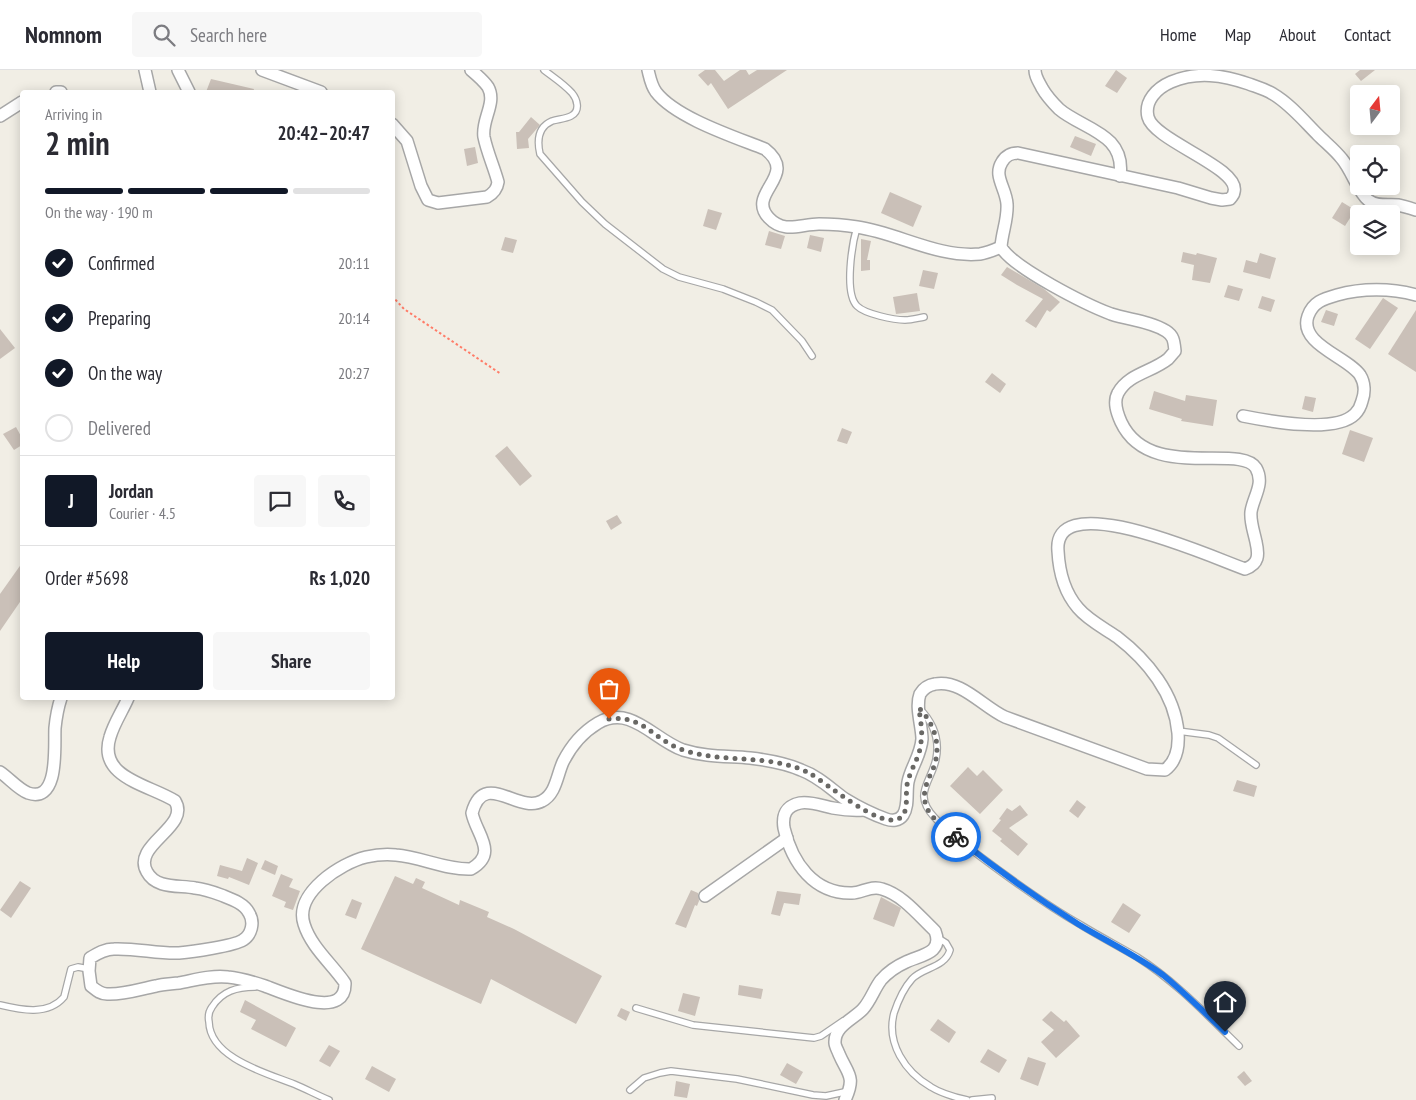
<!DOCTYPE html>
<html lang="en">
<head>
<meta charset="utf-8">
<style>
  body { margin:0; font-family:"PT Sans Narrow",sans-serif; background:#f7f7f7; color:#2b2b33; height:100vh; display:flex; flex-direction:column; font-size:19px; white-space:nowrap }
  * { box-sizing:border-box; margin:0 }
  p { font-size:16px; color:#7c7c81 }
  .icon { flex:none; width:28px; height:28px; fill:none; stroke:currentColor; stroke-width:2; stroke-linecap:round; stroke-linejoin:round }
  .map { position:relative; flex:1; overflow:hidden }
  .details { position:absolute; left:20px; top:20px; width:375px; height:610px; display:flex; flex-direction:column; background:#fff; border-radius:5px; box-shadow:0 2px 12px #0003 }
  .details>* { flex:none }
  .needle { width:32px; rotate:16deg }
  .controls { position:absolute; left:1350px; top:15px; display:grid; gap:10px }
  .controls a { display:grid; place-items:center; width:50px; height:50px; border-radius:5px; background:#fff; box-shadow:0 2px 12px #0003; font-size:25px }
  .pin { position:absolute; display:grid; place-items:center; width:42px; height:42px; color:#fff; margin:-51px -21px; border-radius:50% 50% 50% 0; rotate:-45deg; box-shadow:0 0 5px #0007 }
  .pin .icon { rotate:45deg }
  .courier { position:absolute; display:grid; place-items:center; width:50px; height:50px; margin:-25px; border:4px solid #1a73e8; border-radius:50%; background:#fff; color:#222; box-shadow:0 1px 6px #0007 }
  .headline em { font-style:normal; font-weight:600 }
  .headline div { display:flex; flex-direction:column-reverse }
  .headline { display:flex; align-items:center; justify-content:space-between; height:85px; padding:0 25px }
  h1 { font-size:32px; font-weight:600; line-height:38px }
  .bar { display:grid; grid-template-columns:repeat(4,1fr); gap:8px 5px; align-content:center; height:60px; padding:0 25px }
  .bar i { height:6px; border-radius:4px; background:#e1e1e2 }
  .bar .on { background:#111827 }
  .bar p { grid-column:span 4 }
  .line { display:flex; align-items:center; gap:12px; padding:0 25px; border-top:1px solid #e1e1e2 }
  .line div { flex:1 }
  .round { display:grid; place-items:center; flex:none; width:52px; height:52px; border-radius:5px; background:#f7f7f7 }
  ol { padding:0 25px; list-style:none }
  li { display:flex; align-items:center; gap:15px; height:55px }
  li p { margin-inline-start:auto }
  li .icon { padding:5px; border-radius:50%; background:#111827; color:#fff; stroke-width:4 }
  li:last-child { color:#7c7c81 }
  li i { width:28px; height:28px; border:2px solid #e1e1e2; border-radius:50% }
  .cta { display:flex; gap:10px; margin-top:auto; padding:10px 25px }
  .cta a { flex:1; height:58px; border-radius:5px; background:#111827; color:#fff; font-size:20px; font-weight:600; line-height:58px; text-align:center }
  .cta a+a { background:#f7f7f7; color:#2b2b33 }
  header { display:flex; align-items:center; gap:30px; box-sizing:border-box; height:70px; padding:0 25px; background:#fff; border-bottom:1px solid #e1e1e2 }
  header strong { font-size:24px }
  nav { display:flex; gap:28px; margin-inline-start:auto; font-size:18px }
  .search { width:350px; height:45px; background:#f7f7f7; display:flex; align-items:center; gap:12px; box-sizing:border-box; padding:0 18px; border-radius:5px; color:#7c7c81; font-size:19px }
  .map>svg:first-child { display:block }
  .building { fill:#cac0b8 }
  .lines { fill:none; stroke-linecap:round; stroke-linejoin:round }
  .service-casing { stroke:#a7a7a7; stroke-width:8 }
  .minor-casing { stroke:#a7a7a7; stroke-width:14 }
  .path { stroke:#ff7c68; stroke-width:2; stroke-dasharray:2.5 2.5; stroke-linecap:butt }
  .service { stroke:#fff; stroke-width:5.5 }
  .minor { stroke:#fff; stroke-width:11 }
  .done { stroke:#696865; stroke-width:5; stroke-dasharray:0 9 }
  .route { stroke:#1a73e8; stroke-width:6 }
</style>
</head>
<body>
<header>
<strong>Nomnom</strong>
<div class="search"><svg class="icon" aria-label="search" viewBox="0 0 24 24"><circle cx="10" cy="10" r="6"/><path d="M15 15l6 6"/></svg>Search here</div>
<nav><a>Home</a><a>Map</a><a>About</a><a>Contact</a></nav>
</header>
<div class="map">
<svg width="1416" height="1030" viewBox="0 0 1416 1030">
  <rect width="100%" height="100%" fill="#f1eee5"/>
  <g class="building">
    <polygon points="705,0 715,0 724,11 740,0 746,0 749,5 757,0 787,0 728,39 711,13 708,16 698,5"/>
    <polygon points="1116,0 1127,8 1117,23 1105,16"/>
    <polygon points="1360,0 1375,0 1361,11 1355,4"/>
    <polygon points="211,9 254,19 253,22 206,22"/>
    <polygon points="531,47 540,55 528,69 529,78 517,79 516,62 519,62"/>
    <polygon points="1075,66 1096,74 1091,86 1070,77"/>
    <polygon points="475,77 478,93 467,96 464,79"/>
    <polygon points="890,122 922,136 913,157 881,143"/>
    <polygon points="1342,132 1355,140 1345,156 1332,148"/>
    <polygon points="708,139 722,143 716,160 703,156"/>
    <polygon points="769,161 785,166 781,179 765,175"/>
    <polygon points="810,165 824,168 821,182 807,178"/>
    <polygon points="505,167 517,170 513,183 501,180"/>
    <polygon points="861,169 871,171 867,190 870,190 870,200 861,201"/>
    <polygon points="1183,182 1196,185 1197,183 1217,188 1210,213 1192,210 1194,195 1181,192"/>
    <polygon points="1260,183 1276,188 1270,209 1243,202 1246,190 1257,193"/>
    <polygon points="1007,197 1044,219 1060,232 1050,242 1047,240 1036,258 1025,251 1043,229 1017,215 1001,205"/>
    <polygon points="923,200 938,203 934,219 919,216"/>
    <polygon points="1228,215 1243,219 1239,231 1224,227"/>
    <polygon points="917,223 920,241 896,244 893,227"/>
    <polygon points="1262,226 1275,230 1271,242 1258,238"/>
    <polygon points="1383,228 1398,238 1370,279 1355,269"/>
    <polygon points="1326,240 1338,244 1334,256 1321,252"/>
    <polygon points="1416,240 1416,302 1388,284"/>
    <polygon points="0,259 15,278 0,289"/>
    <polygon points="992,303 1006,314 1000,323 985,312"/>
    <polygon points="1154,321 1185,331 1186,325 1217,330 1213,356 1181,351 1182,349 1149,339"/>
    <polygon points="1305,326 1316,328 1313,342 1302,339"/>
    <polygon points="16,357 22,368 22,375 14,380 3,364"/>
    <polygon points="842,358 852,362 847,374 837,371"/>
    <polygon points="1350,360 1373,368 1364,392 1342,384"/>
    <polygon points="507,376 532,406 520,416 495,386"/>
    <polygon points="617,445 622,453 611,460 606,451"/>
    <polygon points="22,493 22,529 0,561 0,524"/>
    <polygon points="968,697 977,706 983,700 1003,720 980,744 950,716"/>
    <polygon points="1237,710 1257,716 1254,727 1233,721"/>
    <polygon points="1077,730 1086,737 1078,748 1069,741"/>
    <polygon points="1020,735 1028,745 1009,758 1028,774 1018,786 1000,771 1002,769 992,761 1001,750 999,749 1007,738 1012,741"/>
    <polygon points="247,788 258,793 249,815 229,807 228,809 217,806 220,795 242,801"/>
    <polygon points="265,790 278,796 275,805 261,799"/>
    <polygon points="281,804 293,809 289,817 300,821 293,840 284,837 286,832 272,826"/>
    <polygon points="395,806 413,814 416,808 425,812 422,818 459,835 460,830 489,842 487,847 514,859 602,906 576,954 491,909 481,934 361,879"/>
    <polygon points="20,811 31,818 11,848 0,840"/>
    <polygon points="691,820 698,823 699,831 697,836 695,835 686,858 675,854"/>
    <polygon points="777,821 801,824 799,835 784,833 780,846 771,844"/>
    <polygon points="881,827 901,838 894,857 873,849"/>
    <polygon points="352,829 362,833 356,849 345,845"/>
    <polygon points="1123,833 1141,845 1129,863 1111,852"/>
    <polygon points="739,915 763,919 761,929 738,925"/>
    <polygon points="683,923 700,927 695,946 678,941"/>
    <polygon points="245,930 296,958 286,977 251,959 256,950 240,942"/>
    <polygon points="621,938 630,942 626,951 617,946"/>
    <polygon points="1051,941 1064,952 1066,950 1080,966 1056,988 1041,972 1054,960 1042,950"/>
    <polygon points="938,949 956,962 949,973 930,960"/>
    <polygon points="329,975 340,981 330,997 319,991"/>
    <polygon points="988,979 1007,990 999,1003 980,992"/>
    <polygon points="1028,987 1046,993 1038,1016 1020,1009"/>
    <polygon points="787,993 803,1002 796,1014 780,1005"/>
    <polygon points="372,996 396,1009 389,1022 365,1009"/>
    <polygon points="1244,1001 1252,1011 1245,1016 1237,1007"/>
    <polygon points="676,1011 690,1014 687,1028 674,1026"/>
  </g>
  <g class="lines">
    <g class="service-casing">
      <g id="service">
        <path d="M544 0C553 7 564 14 572 23 577 29 581 41 571 46 565 49 558 49 552 51 538 57 537 71 540 84L582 132 605 154 663 199 679 207 723 219 756 232 772 240 802 271 812 286"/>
        <path d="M857 157C852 174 844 223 857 236 865 244 894 250 905 250 912 250 918 248 924 247"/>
        <path d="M919 638C933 652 940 669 936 689 931 713 912 724 935 748 949 763 965 775 981 787 1013 811 1046 835 1081 855 1099 866 1118 876 1137 887 1175 911 1207 945 1239 976"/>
        <polyline points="1178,661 1209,665 1218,668 1256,695"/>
        <path d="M938 868 946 873 950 880C945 898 923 897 912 909 903 919 898 931 894 943 886 973 905 1002 931 1017 942 1024 954 1027 967 1030"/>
        <path d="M255 917C237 917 222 921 212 937 209 941 208 947 209 952 210 988 266 1003 294 1014 306 1019 317 1025 329 1030"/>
        <path d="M0 935C21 940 48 946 64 927L71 899 78 897 89 899"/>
        <polyline points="636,938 693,955 814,968 821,966 843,951"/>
        <polyline points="630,1020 644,1008 660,1003 671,1001 737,1009 813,1025 826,1026 849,1021"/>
        <polyline points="972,1030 992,1028"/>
      </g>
    </g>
    <g class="minor-casing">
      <g id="minor">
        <polyline points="145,0 150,22"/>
        <polyline points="178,0 189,22"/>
        <polyline points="262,0 321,22"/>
        <path d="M648 0C650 8 651 15 656 22 676 48 735 67 765 79 800 106 745 123 769 148 784 164 801 154 819 154 832 154 845 155 857 157 898 163 938 188 980 184 987 183 994 180 1001 177"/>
        <path d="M1035 0C1035 7 1039 12 1042 18 1046 25 1053 33 1059 39 1082 59 1126 63 1120 106"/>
        <polyline points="56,22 61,22"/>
        <polyline points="0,46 22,32"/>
        <path d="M392 54 407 71 421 116 428 130 438 133 487 127C494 123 497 119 498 112 494 97 487 82 484 67 481 50 497 33 488 17 484 11 477 5 471 0"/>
        <path d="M1243 346C1268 351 1335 364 1355 344 1358 341 1361 335 1362 331 1365 323 1365 313 1360 305 1348 287 1298 274 1308 246 1313 232 1323 229 1337 225 1362 218 1391 218 1416 225"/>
        <path d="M128 628C123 640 114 653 110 667 97 708 150 715 175 731 191 757 131 775 147 802 156 819 179 815 195 818 204 819 213 822 221 825 231 829 244 833 249 843 255 853 251 865 243 870 234 876 191 882 179 883 158 884 136 878 114 879 105 879 98 883 90 888L89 901 91 916C96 920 100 924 107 924 124 925 140 919 156 916 163 914 171 914 179 913 195 910 211 905 228 907 240 908 253 912 265 916 282 922 346 952 345 913 332 894 311 877 304 854 294 823 341 793 366 787 375 785 387 784 396 785 421 787 446 800 471 799 499 783 476 764 472 743 484 699 518 744 542 731 556 724 557 705 563 692 571 676 583 662 598 653 631 634 654 670 683 680 705 687 727 686 750 688 767 690 785 693 801 700 818 706 831 719 845 729 858 737 872 744 886 749 892 751 899 751 903 745 909 736 906 722 908 712 911 697 921 685 922 669 922 656 915 637 920 624 923 619 929 615 935 614 961 609 983 637 1005 647L1147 699 1165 700C1177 691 1179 677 1178 663 1175 624 1147 590 1117 567 1104 558 1088 550 1078 538 1065 523 1059 501 1058 481 1052 414 1218 490 1245 499 1259 494 1259 485 1256 472 1254 462 1250 452 1251 442 1253 427 1265 414 1256 398 1240 373 1149 412 1121 352 1117 343 1113 332 1118 323 1128 304 1152 302 1168 289 1170 287 1173 283 1175 281 1174 272 1174 266 1166 261 1150 251 1129 250 1111 244 1087 235 1013 198 1001 177 1002 162 1008 149 1007 134 1006 118 993 106 1002 92 1006 85 1011 83 1018 83L1178 118 1211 128 1222 130 1230 129C1232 126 1234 125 1234 122 1241 98 1154 71 1148 47 1144 31 1157 18 1171 12 1197 1 1223 5 1249 14 1257 17 1265 19 1273 24 1290 34 1304 51 1318 65 1326 73 1335 80 1342 89 1352 101 1358 122 1368 130 1377 137 1388 134 1398 135 1404 136 1410 138 1416 140"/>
        <path d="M0 702C9 708 18 719 28 723 60 734 54 675 55 658 56 648 58 637 61 628"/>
        <polyline points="705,826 787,768"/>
        <path d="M845 1030C856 1006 848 1005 839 984 838 981 835 976 835 973 834 956 854 949 863 939 871 930 874 919 881 910 888 902 897 896 906 892 920 885 944 884 935 861 919 846 903 825 882 819 871 815 862 823 852 823 814 824 792 793 784 758 782 745 786 736 800 733 810 731 823 736 833 738 844 740 853 741 864 740"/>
      </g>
    </g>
    <polyline class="path" points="392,226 404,239 501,304"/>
    <use href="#service" class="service"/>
    <use href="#minor" class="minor"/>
  </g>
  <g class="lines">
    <path class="done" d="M609 649C645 645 653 670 683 680 724 694 770 683 809 703 827 713 877 757 898 749 910 744 905 725 907 715 910 699 920 688 921 672 923 661 920 649 919 638 935 654 942 677 933 699 927 712 920 725 928 740 934 750 946 760 956 767"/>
    <path class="route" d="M956 767C995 798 1035 827 1078 854 1106 871 1136 885 1163 905 1185 923 1205 943 1225 962"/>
  </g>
</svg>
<div class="controls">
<a><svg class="needle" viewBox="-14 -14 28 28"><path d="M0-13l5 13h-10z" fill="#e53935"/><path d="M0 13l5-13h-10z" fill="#7c7c81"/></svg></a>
<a><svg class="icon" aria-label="locate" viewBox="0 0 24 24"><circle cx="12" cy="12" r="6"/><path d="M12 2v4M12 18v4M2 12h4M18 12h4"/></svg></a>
<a><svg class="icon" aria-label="layers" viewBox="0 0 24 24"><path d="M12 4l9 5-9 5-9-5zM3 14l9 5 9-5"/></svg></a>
</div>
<div class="pin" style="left:609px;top:649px;background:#ea580c"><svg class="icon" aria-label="bag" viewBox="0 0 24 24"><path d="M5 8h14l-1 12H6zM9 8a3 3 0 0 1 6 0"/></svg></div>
<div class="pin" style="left:1225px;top:962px;background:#1f2937"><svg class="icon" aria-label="home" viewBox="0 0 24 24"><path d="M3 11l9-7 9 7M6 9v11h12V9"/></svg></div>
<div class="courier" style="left:956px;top:767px"><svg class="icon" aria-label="bike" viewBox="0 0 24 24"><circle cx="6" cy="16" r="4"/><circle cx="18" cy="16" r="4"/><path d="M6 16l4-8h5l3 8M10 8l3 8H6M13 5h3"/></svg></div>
<section class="details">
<div class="headline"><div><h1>2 min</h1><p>Arriving in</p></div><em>20:42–20:47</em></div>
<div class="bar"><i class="on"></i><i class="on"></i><i class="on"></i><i></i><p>On the way · 190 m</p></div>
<ol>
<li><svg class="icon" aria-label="check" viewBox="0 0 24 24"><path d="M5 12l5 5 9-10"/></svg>Confirmed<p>20:11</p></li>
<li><svg class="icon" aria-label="check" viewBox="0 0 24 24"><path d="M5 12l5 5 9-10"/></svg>Preparing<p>20:14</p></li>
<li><svg class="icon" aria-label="check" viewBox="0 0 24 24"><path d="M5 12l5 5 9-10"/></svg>On the way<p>20:27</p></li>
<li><i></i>Delivered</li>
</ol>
<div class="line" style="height:90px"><b class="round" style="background:#111827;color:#fff">J</b><div><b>Jordan</b><p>Courier · 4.5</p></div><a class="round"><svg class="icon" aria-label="chat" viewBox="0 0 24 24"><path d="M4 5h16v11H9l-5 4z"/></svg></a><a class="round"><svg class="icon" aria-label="phone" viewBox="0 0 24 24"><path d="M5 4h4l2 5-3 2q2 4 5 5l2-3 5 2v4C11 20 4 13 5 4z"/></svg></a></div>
<div class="line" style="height:65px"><div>Order #5698</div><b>Rs 1,020</b></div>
<div class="cta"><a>Help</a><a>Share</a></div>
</section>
</div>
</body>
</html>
